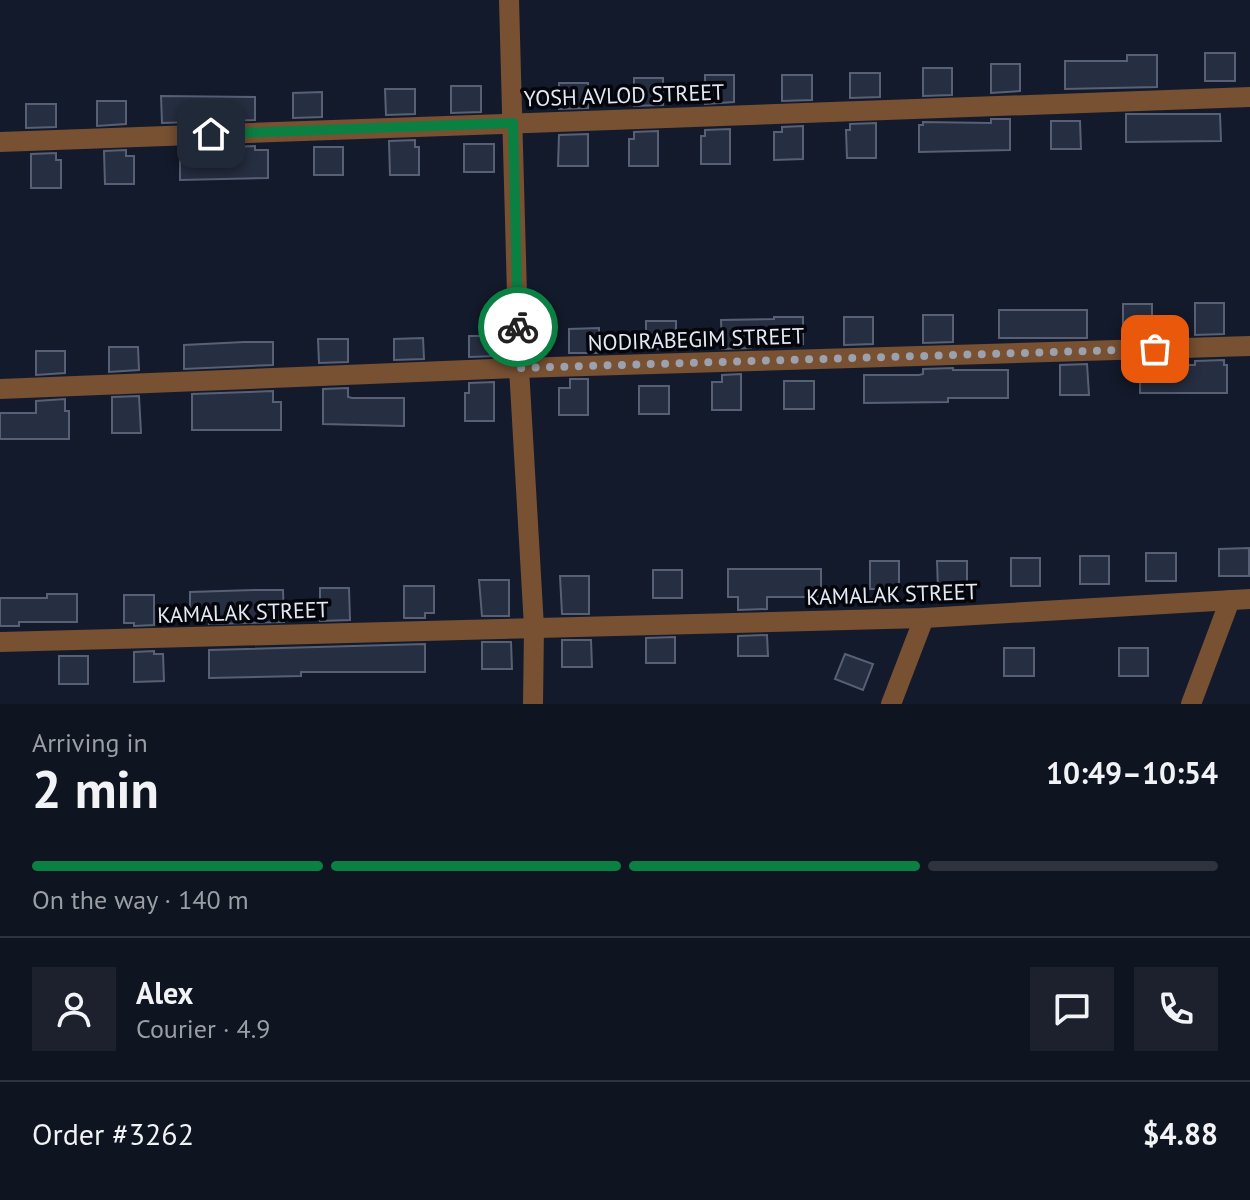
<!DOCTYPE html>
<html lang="en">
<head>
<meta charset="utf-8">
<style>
  body { margin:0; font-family:"PT Sans",sans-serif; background:#1c212d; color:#f1f3f6; height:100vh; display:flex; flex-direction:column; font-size:30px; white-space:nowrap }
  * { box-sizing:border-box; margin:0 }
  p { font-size:26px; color:#9b9ea5 }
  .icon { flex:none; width:44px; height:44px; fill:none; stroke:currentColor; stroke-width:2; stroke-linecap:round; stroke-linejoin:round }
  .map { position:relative; height:704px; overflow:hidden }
  .drawer { display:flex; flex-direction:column; background:#0e1420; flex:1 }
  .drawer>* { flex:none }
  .pin { position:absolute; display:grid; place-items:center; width:68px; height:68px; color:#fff; margin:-34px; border-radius:16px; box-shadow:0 4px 12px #0006 }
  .courier { position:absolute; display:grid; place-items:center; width:80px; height:80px; margin:-40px; border:6px solid #0b8043; border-radius:50%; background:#fff; color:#222; box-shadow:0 2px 10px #0007 }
  .summary em { font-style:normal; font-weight:700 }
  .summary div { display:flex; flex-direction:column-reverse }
  .summary { display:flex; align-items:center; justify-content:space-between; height:136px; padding:0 32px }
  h1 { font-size:52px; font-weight:700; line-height:60px }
  .bar { display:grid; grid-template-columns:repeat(4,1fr); gap:12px 8px; align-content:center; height:96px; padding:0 32px }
  .bar i { height:10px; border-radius:6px; background:#2e333e }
  .bar .active { background:#0b8043 }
  .bar p { grid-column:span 4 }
  .line { display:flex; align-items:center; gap:20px; padding:0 32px; border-top:2px solid #2e333e }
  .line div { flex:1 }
  .round { display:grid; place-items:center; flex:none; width:84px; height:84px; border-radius:0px; background:#1c212d }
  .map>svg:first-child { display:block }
  .building { fill:#262e41; stroke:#576075; stroke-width:2 }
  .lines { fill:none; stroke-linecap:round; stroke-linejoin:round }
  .minor { stroke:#785032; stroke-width:20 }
  .done { stroke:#9ba1ae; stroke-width:8; stroke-dasharray:0 14.4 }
  .route { stroke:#0b8043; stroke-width:10 }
  .labels { text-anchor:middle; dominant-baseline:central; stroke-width:7; stroke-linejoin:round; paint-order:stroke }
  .street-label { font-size:22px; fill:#e4e9f5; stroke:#04060c }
</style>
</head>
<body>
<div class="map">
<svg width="1250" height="704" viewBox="0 0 1250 704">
  <rect width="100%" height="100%" fill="#131a2b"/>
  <g class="building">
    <rect x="1205" y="53" width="30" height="28"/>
    <polygon points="1127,55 1157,55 1157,87 1065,89 1065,61 1127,61"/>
    <polygon points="991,64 1020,64 1020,91 991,93"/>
    <polygon points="923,68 952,68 952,95 923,96"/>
    <polygon points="850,73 880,73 880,97 850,98"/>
    <polygon points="705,75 734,75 734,102 705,104"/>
    <polygon points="782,75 812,75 812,100 782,101"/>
    <polygon points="634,78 663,78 663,105 634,106"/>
    <polygon points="559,83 588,83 588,108 559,109"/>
    <polygon points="451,86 481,86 481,112 451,113"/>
    <polygon points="385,89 415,89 415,114 386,115"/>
    <polygon points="322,92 322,117 293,118 293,93"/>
    <polygon points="161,96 255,97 255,120 162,123"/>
    <polygon points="97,101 126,101 126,124 97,126"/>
    <polygon points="26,104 56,104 56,127 26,128"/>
    <polygon points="1126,114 1220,114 1221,141 1126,142"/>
    <polygon points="991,119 1010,119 1010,150 919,152 919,125 923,125 923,122 991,123"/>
    <polygon points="1051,121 1080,121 1081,149 1051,149"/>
    <polygon points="876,123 876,158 847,158 846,130 850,130 850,124"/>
    <polygon points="803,126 803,159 774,160 774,132 782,132 782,127"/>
    <polygon points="730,129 730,164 701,164 701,136 705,136 705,130"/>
    <polygon points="658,131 658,166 629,166 629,139 634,139 634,132"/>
    <polygon points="588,134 588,166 558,166 559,135"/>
    <polygon points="415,140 415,147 419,147 419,175 390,175 389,141"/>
    <rect x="464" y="144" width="30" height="28"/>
    <polygon points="255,146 255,150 268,150 268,178 180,180 180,149"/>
    <rect x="314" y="147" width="29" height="28"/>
    <polygon points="126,150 126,156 134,156 134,184 105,184 104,151"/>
    <polygon points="56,153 56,160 61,160 61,188 31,188 31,154"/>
    <polygon points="1195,303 1224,303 1224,334 1195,335"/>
    <rect x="1123" y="304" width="29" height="28"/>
    <rect x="999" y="310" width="88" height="28"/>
    <polygon points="923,315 953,315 953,342 923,343"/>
    <polygon points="774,317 803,317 803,344 751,345 751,348 722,349 721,320 774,319"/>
    <polygon points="844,317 873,317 873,344 844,345"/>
    <rect x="646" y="321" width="30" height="28"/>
    <polygon points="599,328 599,353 569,353 569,329"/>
    <polygon points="469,336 498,336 498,356 469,357"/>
    <polygon points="423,338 424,359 394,360 394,339"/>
    <polygon points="318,339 348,339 348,362 319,363"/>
    <polygon points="244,342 273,342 273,365 184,369 184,345"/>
    <polygon points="109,347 138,347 139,370 109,372"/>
    <polygon points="36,351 65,351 65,373 36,375"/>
    <polygon points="1224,360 1224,365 1227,365 1227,393 1140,393 1140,365 1195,365 1195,361"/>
    <polygon points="1087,364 1089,395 1060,395 1060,365"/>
    <polygon points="953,368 953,370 1008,370 1008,398 948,398 948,402 864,403 864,375 919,375 923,374 923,369"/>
    <polygon points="741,374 741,410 712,410 712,382 722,382 722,375"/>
    <polygon points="570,379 588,379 588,415 559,415 559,388 570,388"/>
    <rect x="784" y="381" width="30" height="28"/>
    <polygon points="494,382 494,421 465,421 465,393 469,393 469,383"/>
    <rect x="639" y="386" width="30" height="28"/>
    <polygon points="348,388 348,397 352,398 404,398 404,426 323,424 323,389"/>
    <polygon points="273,391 273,402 281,402 281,430 192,430 192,394"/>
    <polygon points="139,396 141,433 112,433 112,397"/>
    <polygon points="65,399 65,411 69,411 69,439 0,439 0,413 36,413 36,401"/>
    <polygon points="1249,548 1249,576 1219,576 1219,549"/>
    <rect x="1146" y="553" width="30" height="28"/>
    <rect x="1080" y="556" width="29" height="28"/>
    <rect x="1011" y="558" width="29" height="28"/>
    <rect x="870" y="561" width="29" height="28"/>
    <polygon points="937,561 967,561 967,589 938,589"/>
    <polygon points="728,569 821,569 821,597 767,597 767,609 738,610 738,597 728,597"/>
    <rect x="653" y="570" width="29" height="28"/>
    <polygon points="560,576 589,576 589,614 562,614"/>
    <polygon points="479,580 509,580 509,616 482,616"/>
    <polygon points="404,586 434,586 434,613 425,613 425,618 404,618"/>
    <polygon points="320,588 349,588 350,620 320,621"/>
    <polygon points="254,590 283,590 284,622 209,624 209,620 190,620 190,592"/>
    <polygon points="47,594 77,594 77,622 19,622 19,626 0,626 0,598 47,598"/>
    <polygon points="124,595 154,595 154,625 134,626 134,623 124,623"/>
    <polygon points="767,635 768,656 738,656 738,636"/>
    <polygon points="675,637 675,663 646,663 646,638"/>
    <polygon points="562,640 591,640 592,667 562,667"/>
    <polygon points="482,642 511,642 512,669 482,669"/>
    <polygon points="425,644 425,672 301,672 301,676 209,678 209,650"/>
    <rect x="1004" y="648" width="30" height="28"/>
    <rect x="1119" y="648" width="29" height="28"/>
    <polygon points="154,651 154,654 163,654 164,681 134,682 134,652"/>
    <polygon points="845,654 873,664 863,690 835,679"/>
    <rect x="59" y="656" width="29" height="28"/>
  </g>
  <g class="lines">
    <g class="minor">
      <polyline points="509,0 519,368 534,627 533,704"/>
      <polyline points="0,142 1250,97"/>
      <polyline points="0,389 519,368 1250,346"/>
      <polyline points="0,642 924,618 1250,599"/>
      <polyline points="891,704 924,618"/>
      <polyline points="1191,704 1230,600"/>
    </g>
  </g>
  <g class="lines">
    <polyline class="done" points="518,327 519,368 1155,349"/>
    <polyline class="route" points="211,134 513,123 518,327"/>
  </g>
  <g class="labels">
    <g class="street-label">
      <text transform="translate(624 95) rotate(-2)">YOSH AVLOD STREET</text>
      <text transform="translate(696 339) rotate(-2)">NODIRABEGIM STREET</text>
      <text transform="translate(892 594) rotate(-2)">KAMALAK STREET</text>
      <text transform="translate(243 612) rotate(-2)">KAMALAK STREET</text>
    </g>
  </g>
</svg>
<div class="pin" style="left:1155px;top:349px;background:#ea580c"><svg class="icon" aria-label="bag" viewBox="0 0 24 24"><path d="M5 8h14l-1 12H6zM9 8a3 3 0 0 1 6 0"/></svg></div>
<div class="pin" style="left:211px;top:134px;background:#1f2937"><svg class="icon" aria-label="home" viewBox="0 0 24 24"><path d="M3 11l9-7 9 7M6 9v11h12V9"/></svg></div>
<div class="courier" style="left:518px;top:327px"><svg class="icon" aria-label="bike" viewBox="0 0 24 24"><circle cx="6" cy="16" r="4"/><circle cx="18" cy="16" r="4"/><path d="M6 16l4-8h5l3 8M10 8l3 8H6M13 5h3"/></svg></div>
</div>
<section class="drawer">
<div class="summary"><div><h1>2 min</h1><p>Arriving in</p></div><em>10:49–10:54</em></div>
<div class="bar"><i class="active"></i><i class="active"></i><i class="active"></i><i></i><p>On the way · 140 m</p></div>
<div class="line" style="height:144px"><a class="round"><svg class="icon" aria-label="person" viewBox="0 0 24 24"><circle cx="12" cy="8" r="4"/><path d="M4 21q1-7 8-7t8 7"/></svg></a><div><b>Alex</b><p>Courier · 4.9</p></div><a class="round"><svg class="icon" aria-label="chat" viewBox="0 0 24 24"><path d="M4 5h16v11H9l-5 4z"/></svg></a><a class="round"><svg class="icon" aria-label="phone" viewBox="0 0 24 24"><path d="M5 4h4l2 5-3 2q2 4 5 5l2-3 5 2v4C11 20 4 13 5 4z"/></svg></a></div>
<div class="line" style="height:104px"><div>Order #3262</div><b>$4.88</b></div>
</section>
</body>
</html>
